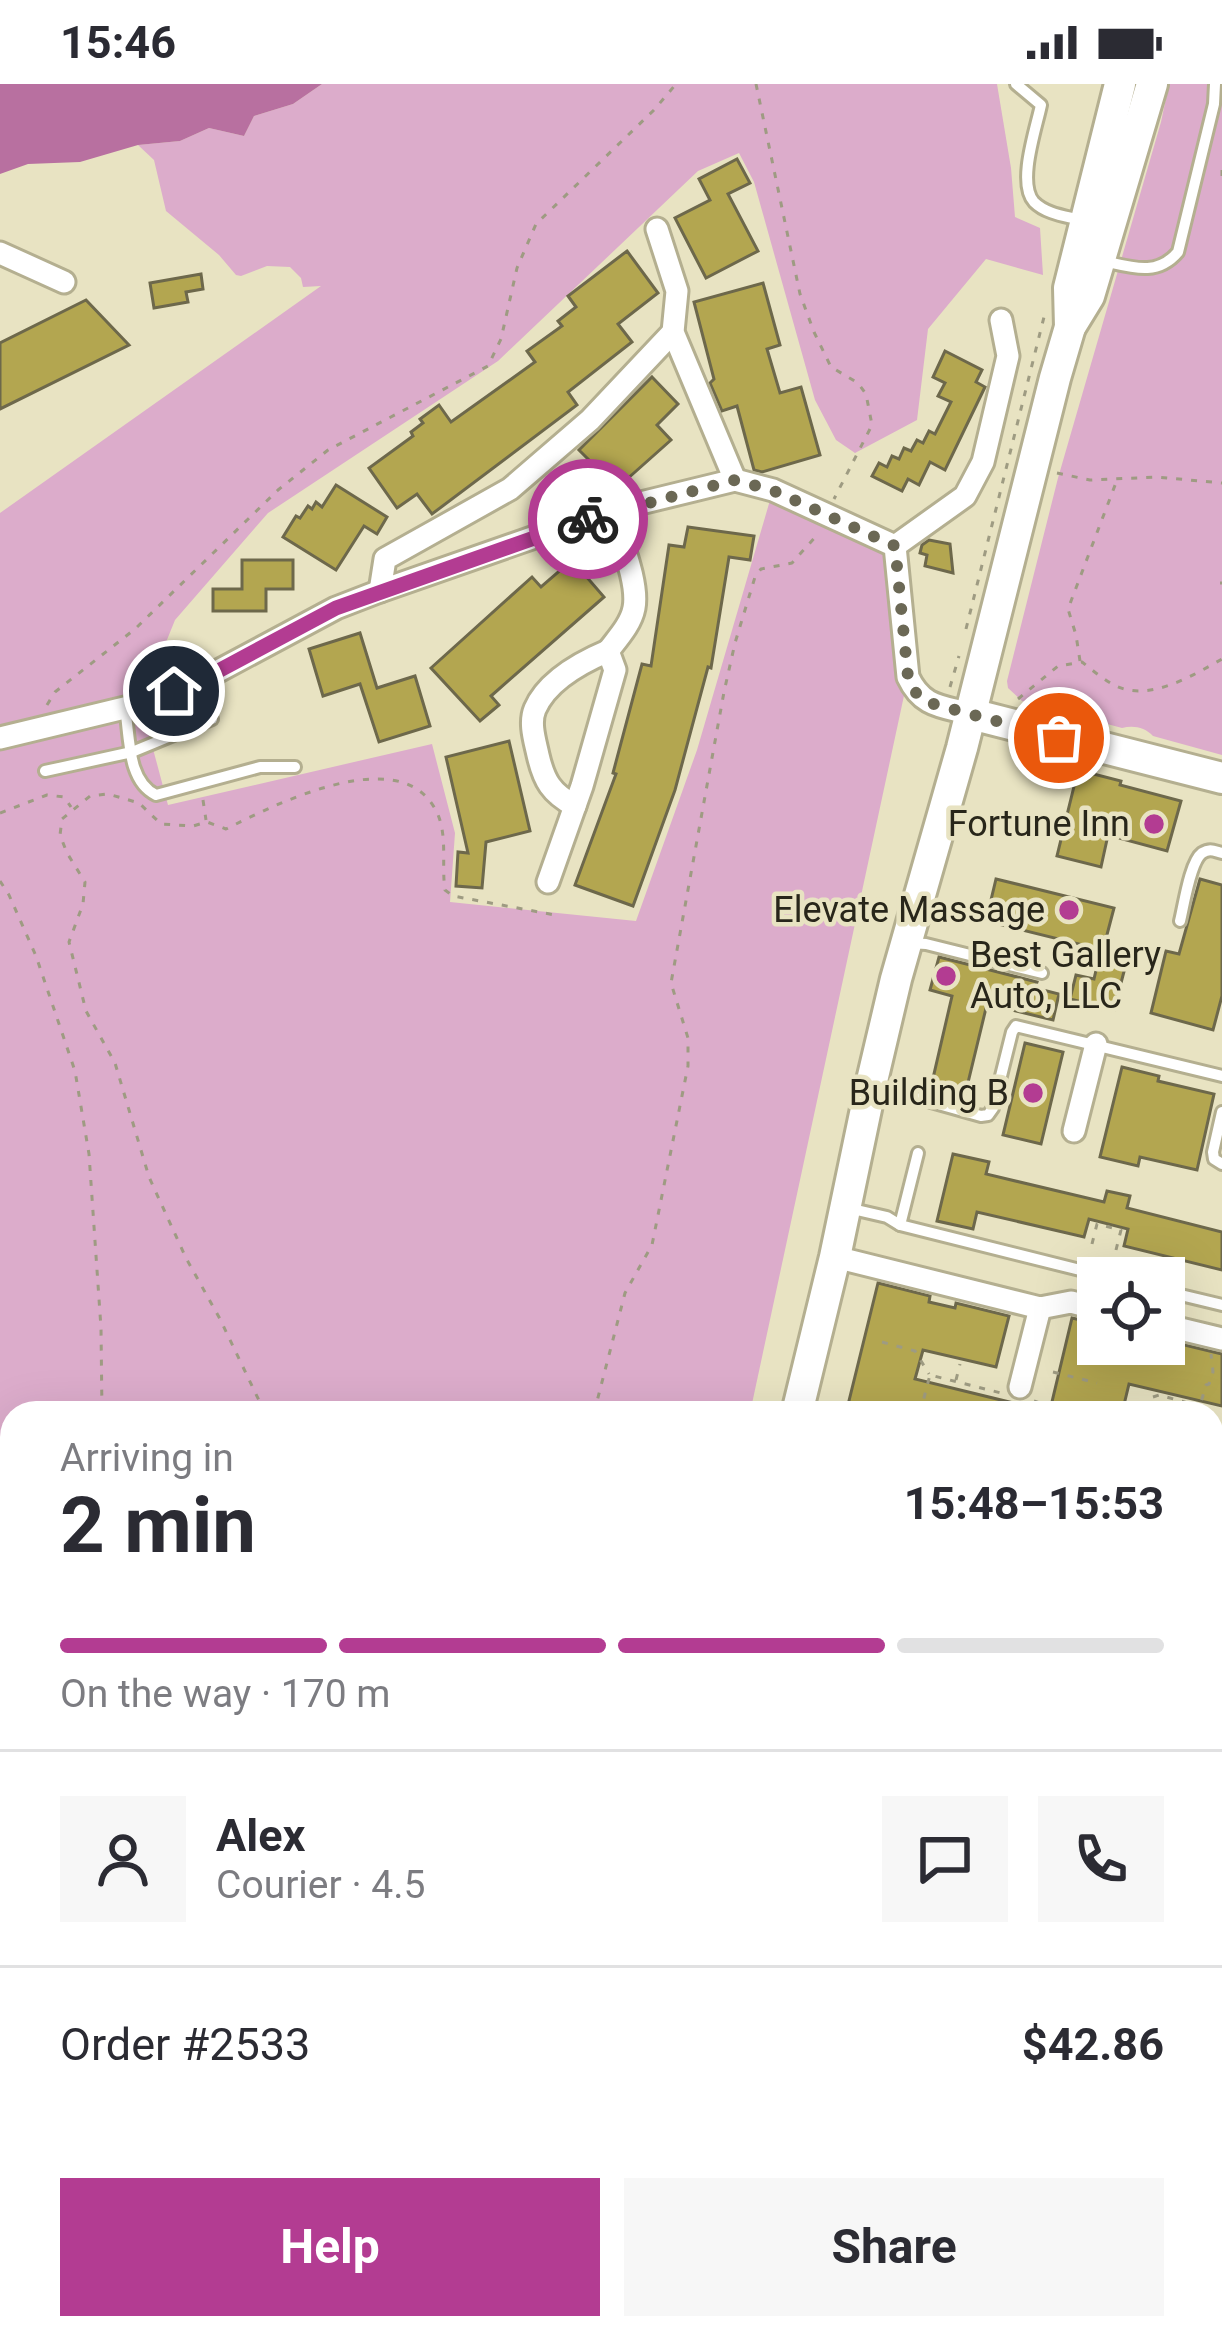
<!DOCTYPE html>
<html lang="en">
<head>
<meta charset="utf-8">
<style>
  body { margin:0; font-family:Roboto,sans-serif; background:#f7f7f7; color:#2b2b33; height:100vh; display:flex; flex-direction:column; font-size:45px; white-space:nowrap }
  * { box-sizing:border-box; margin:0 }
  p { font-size:39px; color:#7c7c81 }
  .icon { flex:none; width:66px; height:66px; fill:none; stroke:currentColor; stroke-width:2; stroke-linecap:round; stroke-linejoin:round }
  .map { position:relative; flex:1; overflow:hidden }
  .sheet { position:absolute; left:0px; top:1317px; width:1224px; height:939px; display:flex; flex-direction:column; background:#fff; border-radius:36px 36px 0 0; box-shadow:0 12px 48px #0002 }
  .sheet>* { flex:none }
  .tools { position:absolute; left:1077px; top:1173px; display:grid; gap:24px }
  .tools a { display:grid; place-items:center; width:108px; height:108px; border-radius:0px; background:#fff; box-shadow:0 12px 48px #0002; font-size:60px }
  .pin { position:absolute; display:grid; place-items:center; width:102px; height:102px; color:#fff; margin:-51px; border:6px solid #fff; border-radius:50%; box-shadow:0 3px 12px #0007 }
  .courier { position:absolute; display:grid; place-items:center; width:120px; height:120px; margin:-60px; border:9px solid #b33c92; border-radius:50%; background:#fff; color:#222; box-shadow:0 3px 15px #0007 }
  .head em { font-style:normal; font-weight:700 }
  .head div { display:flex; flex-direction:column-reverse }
  .head { display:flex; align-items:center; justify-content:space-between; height:204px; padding:0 60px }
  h1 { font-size:78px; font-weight:700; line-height:90px }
  .bar { display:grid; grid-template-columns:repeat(4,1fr); gap:18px 12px; align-content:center; height:144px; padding:0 60px }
  .bar i { height:15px; border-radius:9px; background:#e1e1e2 }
  .bar .selected { background:#b33c92 }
  .bar p { grid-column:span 4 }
  .line { display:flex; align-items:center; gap:30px; padding:0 60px; border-top:3px solid #e1e1e2 }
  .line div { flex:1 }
  .round { display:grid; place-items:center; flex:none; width:126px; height:126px; border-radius:0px; background:#f7f7f7 }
  .button { display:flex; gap:24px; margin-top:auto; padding:24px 60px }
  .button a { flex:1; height:138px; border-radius:0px; background:#b33c92; color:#fff; font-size:48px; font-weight:700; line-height:138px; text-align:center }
  .button a+a { background:#f7f7f7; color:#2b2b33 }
  .status { display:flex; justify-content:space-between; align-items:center; height:84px; padding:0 60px; background:#fff; direction:ltr }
  .status svg { height:33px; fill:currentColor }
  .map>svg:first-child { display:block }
  .green { fill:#dcaccb }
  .water { fill:#b870a0 }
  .building { fill:#b3a650; stroke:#6d684b; stroke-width:3 }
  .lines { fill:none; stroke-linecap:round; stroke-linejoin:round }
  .lane-casing { stroke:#b4af90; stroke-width:16 }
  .street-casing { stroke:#b4af90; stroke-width:27 }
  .secondary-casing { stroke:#b4af90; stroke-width:36 }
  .path { stroke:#9e9b82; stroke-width:3; stroke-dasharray:6 9; stroke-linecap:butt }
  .lane { stroke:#fff; stroke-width:10 }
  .street { stroke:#fff; stroke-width:21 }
  .secondary { stroke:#fff; stroke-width:30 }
  .done { stroke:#6b6855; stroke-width:12; stroke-dasharray:0 21.6 }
  .route { stroke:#b33c92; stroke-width:15 }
  .poi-dot { fill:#b33c92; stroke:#e8e3c2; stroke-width:4.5 }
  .labels { text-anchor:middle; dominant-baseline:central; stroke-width:9; stroke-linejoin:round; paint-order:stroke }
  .poi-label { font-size:36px; fill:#28261a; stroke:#e8e3c2; text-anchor:end }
</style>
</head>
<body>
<div class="status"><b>15:46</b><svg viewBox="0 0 49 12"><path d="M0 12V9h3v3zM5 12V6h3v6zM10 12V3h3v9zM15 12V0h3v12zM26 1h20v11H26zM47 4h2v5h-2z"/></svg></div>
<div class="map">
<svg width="1222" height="2254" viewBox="0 0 1222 2254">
  <rect width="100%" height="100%" fill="#e8e3c2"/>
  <g class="green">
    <polygon points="322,0 997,0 1011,84 1015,133 1040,144 1043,191 986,175 928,245 917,336 855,369 836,356 815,316 754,98 739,69 698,87 498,277 268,429 175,536 141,620 168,721 432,660 455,749 450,818 636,837 697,666 773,406 895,462 908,593 750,1329 12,1329 12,2244 433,2244 425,2254 0,2254 0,429 321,202 303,203 301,194 290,183 267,182 241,192 236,191 219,171 166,127 154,76 138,61 180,57 209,44 244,52 254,32 293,20"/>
    <path d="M1169 0H1222V671L1153 652C1145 643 1133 641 1122 644L1022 617 1008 604 1007 597 1058 394 1161 38Z"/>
  </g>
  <polygon class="water" points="0,0 322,0 293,20 254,32 244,52 209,44 180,57 138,61 80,78 28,80 0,90"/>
  <g class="building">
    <polygon points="737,75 750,99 728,110 758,167 706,194 675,134 710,116 699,95"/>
    <polygon points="627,167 658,209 618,240 632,258 568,308 577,321 432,430 417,410 397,424 369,384 413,352 411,348 423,339 420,335 439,321 451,338 535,278 527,267 562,242 558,237 576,223 568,212"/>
    <polygon points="201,190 203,205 186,208 188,218 154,224 150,199"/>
    <polygon points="763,199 780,261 767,265 780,309 801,303 820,371 762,388 754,386 737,322 722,327 710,299 714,295 694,218"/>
    <polygon points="86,216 129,261 0,325 0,259"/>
    <polygon points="945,267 982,286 976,298 985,303 945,386 930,378 919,401 908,395 902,407 872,392 879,379 887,383 892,372 899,375 904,364 911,367 917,356 923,359 929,347 935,350 951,318 938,312 945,299 933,293"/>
    <polygon points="652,293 678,320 657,341 671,356 617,404 579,366"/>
    <polygon points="336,401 387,433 377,450 364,442 336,486 283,453 296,432 300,434 308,422 312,425 316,418 322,423"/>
    <polygon points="688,443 754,452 750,476 729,473 711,584 708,583 675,706 633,822 575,801 616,690 613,689 642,580 651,582 669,461 684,463"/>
    <polygon points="929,456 950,460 953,489 925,482 927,471 920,469 922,461"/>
    <polygon points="242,476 293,476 293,505 266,505 266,527 213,527 213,505 242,505"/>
    <polygon points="572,476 604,513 491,612 499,621 480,637 431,584 532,493 541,503"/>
    <polygon points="360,549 377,604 415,592 430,642 379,658 360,600 323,612 309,565"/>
    <polygon points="509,657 530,747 486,758 482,804 456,802 458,768 468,769 446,673"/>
    <polygon points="1078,686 1121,697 1120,701 1181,717 1167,767 1108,751 1101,783 1057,772"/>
    <polygon points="996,795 1114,824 1103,866 986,837"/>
    <polygon points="1200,795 1222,801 1222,912 1213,946 1151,929 1166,867 1179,870"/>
    <polygon points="1100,869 1127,876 1114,926 1070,915 1076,891 1094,895"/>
    <polygon points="939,873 1037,898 1035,904 1059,910 1053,936 987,920 965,1011 931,1003 952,912 930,906"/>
    <polygon points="1025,959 1063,968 1041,1060 1003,1051"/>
    <polygon points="1122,983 1159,992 1158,997 1214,1010 1197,1086 1140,1073 1138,1082 1100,1073"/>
    <polygon points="953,1070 989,1078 986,1090 1104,1118 1107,1107 1130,1112 1127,1124 1222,1148 1222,1186 1124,1162 1128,1145 1089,1135 1084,1153 977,1128 973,1145 937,1137"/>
    <polygon points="878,1199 930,1212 929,1218 955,1224 956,1219 1009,1232 996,1283 923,1266 915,1295 1034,1324 1033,1329 846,1329"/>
    <polygon points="1072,1234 1098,1240 1098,1260 1164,1260 1164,1256 1222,1270 1222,1322 1129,1300 1122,1329 1083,1321 1079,1329 1051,1322"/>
  </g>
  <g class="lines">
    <g class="lane-casing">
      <g id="lane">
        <path d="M1016 0 1041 21C1036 45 1017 99 1034 118 1046 130 1065 132 1080 136"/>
        <path d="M1103 177C1131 183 1157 193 1178 168L1214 20 1215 0"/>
        <path d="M125 624C130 653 127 697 156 711L260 683H295"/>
        <polyline points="45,687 132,668 212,635"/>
        <path d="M1180 837C1184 821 1190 778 1202 769 1210 764 1214 767 1222 769"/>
        <polyline points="910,859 926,860 1042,889"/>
        <polyline points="874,1002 981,1032 988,1031 993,1024 1012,948 1016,942 1222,992"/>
        <polyline points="1222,1028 1213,1068 1214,1075 1222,1080"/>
        <polyline points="848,1124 887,1133 900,1141 1112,1194"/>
        <polyline points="900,1141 918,1069"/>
        <polyline points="1164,1207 1222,1221"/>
      </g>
    </g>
    <g class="street-casing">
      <g id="street">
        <polyline points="657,145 677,207 673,248 735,396"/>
        <polyline points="0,169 64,198"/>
        <polyline points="895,462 965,412 983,378 1008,272 1001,236"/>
        <polyline points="380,507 385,475 510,405 590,336 673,248"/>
        <path d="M0 654 141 620 207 593 336 524 380 507 612 426 735 396 773 406 895 462 908 593C922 623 941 622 971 630"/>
        <path d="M575 722C551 709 544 697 538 671 535 657 529 639 535 625 547 597 582 578 608 567"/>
        <path d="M548 798 582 702 615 586 608 567C618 554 631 540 634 524 639 498 619 453 612 426"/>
        <polyline points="1074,1047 1096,960"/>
        <polyline points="835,1173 1040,1224 1071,1218 1098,1225"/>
        <polyline points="1164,1241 1222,1255"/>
        <polyline points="1020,1303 1040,1224"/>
        <polyline points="1212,1461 1222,1464"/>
        <polyline points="1212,1778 1222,1780"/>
        <polyline points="1212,2009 1222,2017"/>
        <polyline points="907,2244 911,2254"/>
        <polyline points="1126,2244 1130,2254"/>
      </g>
    </g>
    <g class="secondary-casing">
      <g id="secondary">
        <polyline points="1070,243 1069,204 1120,0"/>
        <polyline points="971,630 1222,694"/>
        <polyline points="797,1329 835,1173 871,1001 896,895 962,664 1055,294 1070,243 1089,212 1152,0"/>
        <polyline points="567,2254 570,2244"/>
      </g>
    </g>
    <g class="path">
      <polyline points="756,0 800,210 814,248 831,283 858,299 866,310 872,341 834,415"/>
      <polyline points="1222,86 1222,96"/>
      <polyline points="1057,389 1090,396 1157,393 1222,399"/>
      <polyline points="1220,499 1222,499"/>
      <polyline points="966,545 1045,229"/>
      <polyline points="1080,577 1076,551 1068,525 1117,396"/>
      <polyline points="950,603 959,572"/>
      <path d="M1018 615 1058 582 1082 578C1092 586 1103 595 1114 601 1148 619 1192 592 1222 575"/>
      <polyline points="47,621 55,608 135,545 278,406 328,366 488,282 501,255 517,184 536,140 654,26 676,0"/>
      <polyline points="203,716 206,736"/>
      <polyline points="0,729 47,711 64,713 71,723"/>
      <polyline points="0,797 9,811 36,872 75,987 89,1070 101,1244 102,1329"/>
      <polyline points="1092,1160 1097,1140 1121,1146 1116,1166"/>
      <polyline points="882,1258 915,1267 929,1290"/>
      <polyline points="1053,1288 1097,1299"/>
      <polyline points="956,1296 960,1280"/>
      <polyline points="1153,1313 1159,1311 1188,1319 1193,1327"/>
      <polyline points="1034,1317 1070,1329"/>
      <path d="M265 1329 220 1235 186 1174 149 1093 115 979 86 927 69 858 83 820 85 798 67 769 60 751 62 735 90 712 108 710 139 719 161 740 193 742 207 738 226 745C274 721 396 659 434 723 449 747 441 779 445 806L453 812 555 831"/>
      <polyline points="594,1329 625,1209 652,1161 688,982 688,954 671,899 724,608 735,559 755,493 761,485 792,479 817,451"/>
      <polyline points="920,1329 930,1291 1001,1309"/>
      <polyline points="1195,1329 1199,1325 1206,1301 1209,1300 1213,1288 1211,1270"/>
      <polyline points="1212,1345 1222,1348"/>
      <polyline points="0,1798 12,1793"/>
      <polyline points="0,2201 12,2179"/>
      <polyline points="288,2244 292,2254"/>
      <polyline points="190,2254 197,2244"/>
    </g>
    <use href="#lane" class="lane"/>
    <use href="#street" class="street"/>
    <use href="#secondary" class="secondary"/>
  </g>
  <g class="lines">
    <polyline class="done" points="588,435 735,396 772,406 895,462 908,593 914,607 926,618 1059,654"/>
    <polyline class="route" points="174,607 207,593 336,524 588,435"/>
  </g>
  <g class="poi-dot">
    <circle cx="1154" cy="740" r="12"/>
    <circle cx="1069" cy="826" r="12"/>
    <circle cx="946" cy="892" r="12"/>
    <circle cx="1033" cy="1009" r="12"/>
  </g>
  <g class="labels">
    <g class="poi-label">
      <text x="1130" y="740">Fortune Inn</text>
      <text x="1045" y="826">Elevate Massage</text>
      <text x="970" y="871" text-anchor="start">Best Gallery<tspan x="970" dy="41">Auto, LLC</tspan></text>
      <text x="1009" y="1009">Building B</text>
    </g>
  </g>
</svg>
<div class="tools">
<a><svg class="icon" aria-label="locate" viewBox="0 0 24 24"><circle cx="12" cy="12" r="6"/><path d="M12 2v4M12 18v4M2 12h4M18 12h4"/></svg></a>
</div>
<div class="pin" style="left:1059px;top:654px;background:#ea580c"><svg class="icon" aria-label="bag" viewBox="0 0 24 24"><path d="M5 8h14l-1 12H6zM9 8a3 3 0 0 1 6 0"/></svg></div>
<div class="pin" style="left:174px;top:607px;background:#1f2937"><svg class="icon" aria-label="home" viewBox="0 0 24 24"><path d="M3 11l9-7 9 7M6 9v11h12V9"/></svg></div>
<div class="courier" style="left:588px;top:435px"><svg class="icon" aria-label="bike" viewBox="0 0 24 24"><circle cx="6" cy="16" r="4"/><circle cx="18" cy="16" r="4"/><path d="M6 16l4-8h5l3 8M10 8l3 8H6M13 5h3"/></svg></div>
<section class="sheet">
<div class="head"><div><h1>2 min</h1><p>Arriving in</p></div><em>15:48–15:53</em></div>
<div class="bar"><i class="selected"></i><i class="selected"></i><i class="selected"></i><i></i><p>On the way · 170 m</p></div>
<div class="line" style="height:216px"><a class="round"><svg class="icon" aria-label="person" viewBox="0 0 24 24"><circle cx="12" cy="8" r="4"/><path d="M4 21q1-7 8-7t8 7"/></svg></a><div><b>Alex</b><p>Courier · 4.5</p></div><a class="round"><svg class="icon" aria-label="chat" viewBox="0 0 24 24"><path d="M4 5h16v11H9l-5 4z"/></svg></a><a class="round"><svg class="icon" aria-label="phone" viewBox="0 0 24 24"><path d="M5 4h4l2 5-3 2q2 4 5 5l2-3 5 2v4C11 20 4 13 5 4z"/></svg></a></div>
<div class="line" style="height:156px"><div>Order #2533</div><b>$42.86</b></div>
<div class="button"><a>Help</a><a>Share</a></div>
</section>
</div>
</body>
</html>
